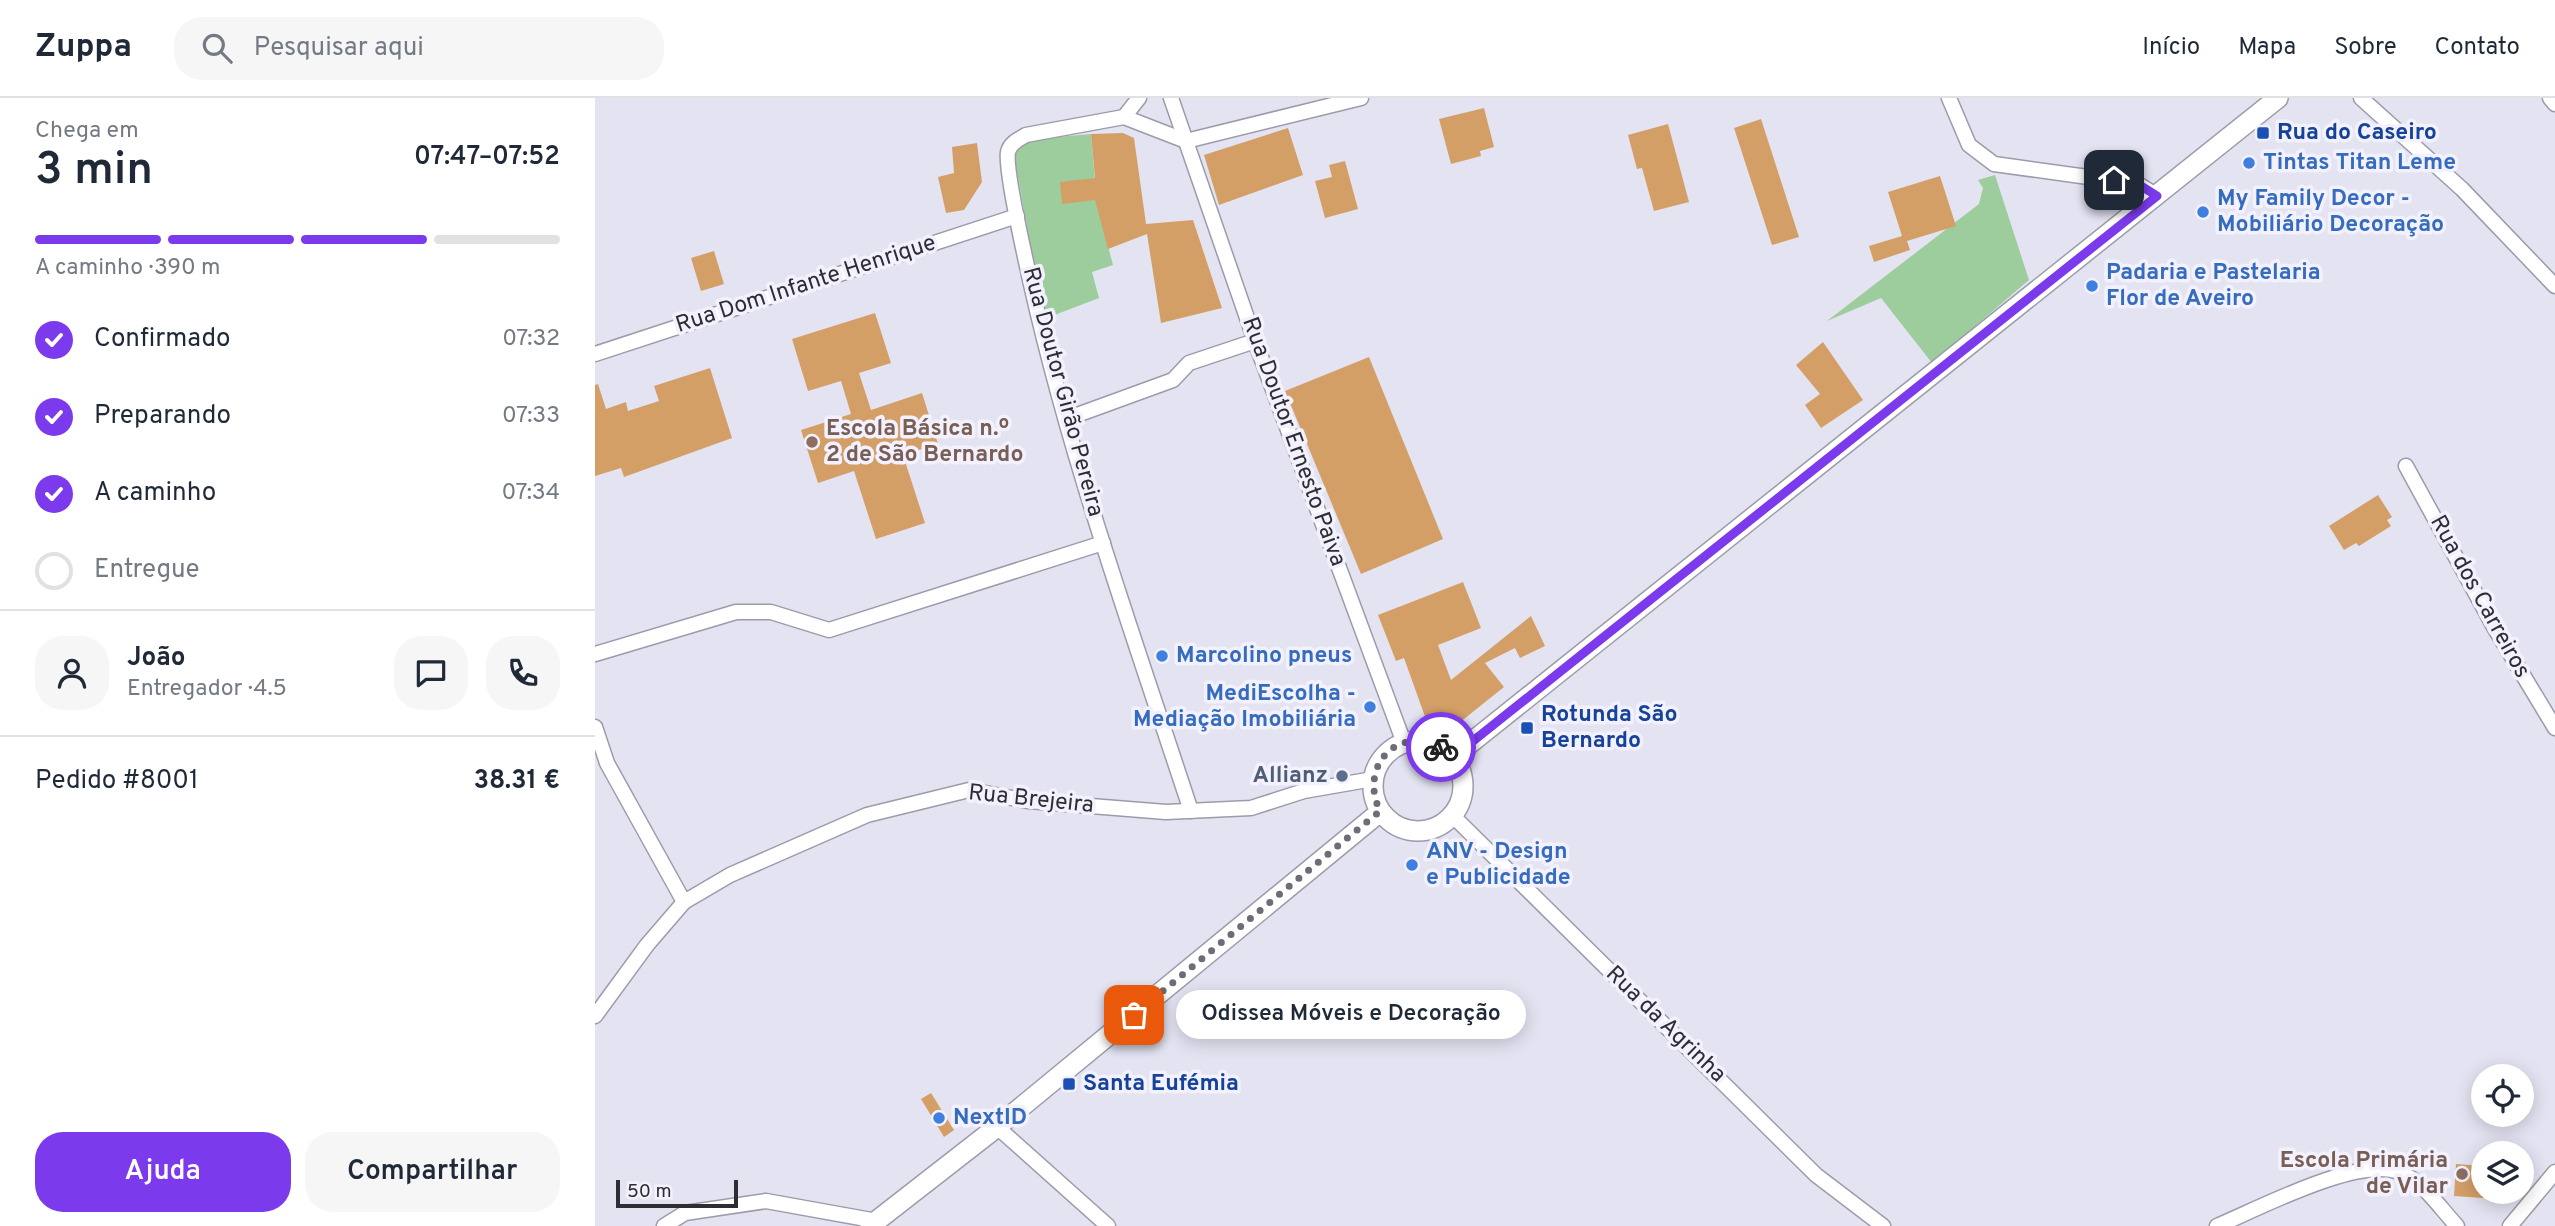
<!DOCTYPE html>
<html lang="pt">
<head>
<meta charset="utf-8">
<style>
  body { margin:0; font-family:Overpass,sans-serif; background:#f6f6f7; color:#1f2937; height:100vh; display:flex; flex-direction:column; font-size:26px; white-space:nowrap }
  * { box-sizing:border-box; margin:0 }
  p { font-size:23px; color:#747a83 }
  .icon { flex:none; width:38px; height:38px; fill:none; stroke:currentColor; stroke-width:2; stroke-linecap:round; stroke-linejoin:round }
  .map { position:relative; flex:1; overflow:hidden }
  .drawer { display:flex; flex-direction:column; background:#fff; width:595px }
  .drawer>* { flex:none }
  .buttons { position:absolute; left:1876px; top:966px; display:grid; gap:14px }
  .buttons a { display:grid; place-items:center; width:63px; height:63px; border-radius:50%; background:#fff; box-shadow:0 4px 18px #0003; font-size:35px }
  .scale { position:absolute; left:21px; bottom:18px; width:122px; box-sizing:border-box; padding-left:7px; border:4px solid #2e2d33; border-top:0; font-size:19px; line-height:24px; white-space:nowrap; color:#2e2d33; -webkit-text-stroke:5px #f2f1fd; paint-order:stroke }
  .pin { position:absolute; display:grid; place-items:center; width:60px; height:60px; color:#fff; margin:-30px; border-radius:14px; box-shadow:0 4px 10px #0006 }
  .courier { position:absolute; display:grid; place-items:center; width:70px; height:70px; margin:-35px; border:5px solid #7c3aed; border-radius:50%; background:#fff; color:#222; box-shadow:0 2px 9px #0007 }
  .bubble { position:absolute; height:49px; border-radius:24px; background:#fff; box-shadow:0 4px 18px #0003; font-size:23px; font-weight:600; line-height:49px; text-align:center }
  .overview em { font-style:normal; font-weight:600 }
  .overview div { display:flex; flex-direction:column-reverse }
  .overview { display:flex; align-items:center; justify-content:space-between; height:119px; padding:0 35px }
  h1 { font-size:46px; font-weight:600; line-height:52px }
  .bar { display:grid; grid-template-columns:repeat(4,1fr); gap:10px 7px; align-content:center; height:84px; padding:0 35px }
  .bar i { height:9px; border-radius:5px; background:#e0e1e3 }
  .bar .current { background:#7c3aed }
  .bar p { grid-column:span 4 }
  .line { display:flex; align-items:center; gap:18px; padding:0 35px; border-top:2px solid #e0e1e3 }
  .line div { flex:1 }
  .round { display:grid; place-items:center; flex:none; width:74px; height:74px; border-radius:28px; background:#f6f6f7 }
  ol { padding:0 35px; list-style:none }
  li { display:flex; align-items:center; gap:21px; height:77px }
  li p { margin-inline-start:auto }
  li .icon { padding:7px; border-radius:50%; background:#7c3aed; color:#fff; stroke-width:4 }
  li:last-child { color:#747a83 }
  li i { width:38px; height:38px; border:4px solid #e0e1e3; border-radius:50% }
  .button { display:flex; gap:14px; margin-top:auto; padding:14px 35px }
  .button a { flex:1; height:80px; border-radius:28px; background:#7c3aed; color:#fff; font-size:28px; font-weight:600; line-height:80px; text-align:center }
  .button a+a { background:#f6f6f7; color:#1f2937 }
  header { display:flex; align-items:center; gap:42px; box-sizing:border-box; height:98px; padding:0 35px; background:#fff; border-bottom:2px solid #e0e1e3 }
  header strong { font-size:33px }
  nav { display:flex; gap:38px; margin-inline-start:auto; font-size:24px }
  .search { width:490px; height:63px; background:#f6f6f7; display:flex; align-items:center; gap:18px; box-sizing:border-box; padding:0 24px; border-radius:28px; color:#747a83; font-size:26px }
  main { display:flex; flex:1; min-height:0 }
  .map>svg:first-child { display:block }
  .green { fill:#9ecd9d }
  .building { fill:#d49f67 }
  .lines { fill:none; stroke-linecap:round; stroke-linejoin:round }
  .minor-casing { stroke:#9c9ba9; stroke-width:17 }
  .secondary-casing { stroke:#9c9ba9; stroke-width:22 }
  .minor { stroke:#fff; stroke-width:14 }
  .secondary { stroke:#fff; stroke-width:19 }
  .done { stroke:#6e6d76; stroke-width:7; stroke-dasharray:0 12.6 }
  .route { stroke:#7c3aed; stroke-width:9 }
  .transit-dot { fill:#1a4fb4; stroke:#f2f1fd; stroke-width:2.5 }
  .shop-dot { fill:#3f7fe0; stroke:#f2f1fd; stroke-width:2.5 }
  .education-dot { fill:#8d6e63; stroke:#f2f1fd; stroke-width:2.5 }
  .service-dot { fill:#5c6f8a; stroke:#f2f1fd; stroke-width:2.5 }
  .labels { text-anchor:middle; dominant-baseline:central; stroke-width:7; stroke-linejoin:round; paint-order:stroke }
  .transit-label { font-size:23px; font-weight:bold; fill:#164399; stroke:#f2f1fd; text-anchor:start }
  .shop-label { font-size:23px; font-weight:bold; fill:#366cbe; stroke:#f2f1fd; text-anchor:start }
  .street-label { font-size:23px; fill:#2e2d33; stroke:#f2f1fd }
  .education-label { font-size:23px; font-weight:bold; fill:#785e54; stroke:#f2f1fd; text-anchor:start }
  .service-label { font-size:23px; font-weight:bold; fill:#4e5e75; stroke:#f2f1fd; text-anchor:end }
</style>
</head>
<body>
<header>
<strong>Zuppa</strong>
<div class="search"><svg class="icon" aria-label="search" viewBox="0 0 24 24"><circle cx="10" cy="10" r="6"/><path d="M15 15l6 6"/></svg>Pesquisar aqui</div>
<nav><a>Início</a><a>Mapa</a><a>Sobre</a><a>Contato</a></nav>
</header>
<main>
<section class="drawer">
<div class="overview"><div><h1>3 min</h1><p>Chega em</p></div><em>07:47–07:52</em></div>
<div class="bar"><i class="current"></i><i class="current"></i><i class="current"></i><i></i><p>A caminho · 390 m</p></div>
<ol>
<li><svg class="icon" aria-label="check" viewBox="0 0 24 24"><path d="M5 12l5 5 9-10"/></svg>Confirmado<p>07:32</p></li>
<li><svg class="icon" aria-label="check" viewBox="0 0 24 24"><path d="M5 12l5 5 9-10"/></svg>Preparando<p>07:33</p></li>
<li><svg class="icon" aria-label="check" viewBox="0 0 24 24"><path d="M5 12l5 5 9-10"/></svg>A caminho<p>07:34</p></li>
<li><i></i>Entregue</li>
</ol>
<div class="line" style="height:126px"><a class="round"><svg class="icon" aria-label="person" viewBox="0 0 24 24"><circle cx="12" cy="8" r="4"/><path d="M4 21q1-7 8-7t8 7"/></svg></a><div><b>João</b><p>Entregador · 4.5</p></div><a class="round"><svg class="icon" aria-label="chat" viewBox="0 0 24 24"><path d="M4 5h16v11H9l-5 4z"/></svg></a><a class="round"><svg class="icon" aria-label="phone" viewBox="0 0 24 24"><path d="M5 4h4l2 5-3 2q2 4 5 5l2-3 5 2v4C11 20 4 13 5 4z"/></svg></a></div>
<div class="line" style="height:91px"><div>Pedido #8001</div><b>38.31 €</b></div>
<div class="button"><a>Ajuda</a><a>Compartilhar</a></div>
</section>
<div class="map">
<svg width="1960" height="1128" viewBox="0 0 1960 1128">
  <rect width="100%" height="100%" fill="#e4e3f2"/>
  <g class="green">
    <polygon points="496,36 502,107 518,167 497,174 504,200 449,221 419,58 428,42"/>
    <polygon points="1400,77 1434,182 1337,265 1286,200 1232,223 1384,106 1388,90 1383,82"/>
  </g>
  <g class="building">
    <polygon points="889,10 899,49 885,53 886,58 856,66 844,21"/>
    <polygon points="1166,21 1204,139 1177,147 1139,30"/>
    <polygon points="1073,26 1094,104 1059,113 1047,70 1042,71 1033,37"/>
    <polygon points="693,30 708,77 624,107 609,57"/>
    <polygon points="528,35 539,40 551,126 598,122 627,210 566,225 552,136 513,151 500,102 467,106 465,84 500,80 496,36"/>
    <polygon points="382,45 387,84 369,112 351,115 343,79 359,75 357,49"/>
    <polygon points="750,63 763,111 730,120 720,83 737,79 734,67"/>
    <polygon points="1345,78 1361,128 1312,143 1315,152 1279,164 1274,148 1307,138 1293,94"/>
    <polygon points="119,153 129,186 106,193 96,160"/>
    <polygon points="280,215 296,265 264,275 276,312 327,295 343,346 308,357 330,425 281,441 259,373 223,385 206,332 256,316 246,283 213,293 197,241"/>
    <polygon points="1228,244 1268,302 1226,330 1210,307 1225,296 1201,267"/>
    <polygon points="774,259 848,441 766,476 690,293"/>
    <polygon points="115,270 137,340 29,379 26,370 0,378 0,287 3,286 11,311 31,304 33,313 64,303 59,288"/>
    <polygon points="1783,397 1797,419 1792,422 1796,428 1764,448 1761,445 1749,452 1734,428"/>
    <polygon points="868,484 886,530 843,547 856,582 936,518 950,548 925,560 920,550 890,565 909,589 854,633 833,627 809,560 801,563 783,517"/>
    <polygon points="336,995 359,1032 349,1039 326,1001"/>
    <polygon points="1861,1066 1888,1068 1888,1100 1859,1098"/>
  </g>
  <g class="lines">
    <g class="minor-casing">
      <g id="minor">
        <polyline points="576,0 660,243 809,645"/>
        <polyline points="1354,0 1374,47 1399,66 1543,86 1562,98"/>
        <polyline points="1766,0 1867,91 1960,188"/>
        <polyline points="1955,0 1960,6"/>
        <polyline points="529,19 544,0"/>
        <path d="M591 43 529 19 431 37C424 41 415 45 413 54 410 70 426 140 430 159 470 348 536 530 596 713"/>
        <polyline points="591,43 766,0"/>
        <polyline points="0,256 422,118"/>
        <polyline points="471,321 578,282 594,265 660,243"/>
        <polyline points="1811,368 1899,529 1960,630"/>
        <polyline points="0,556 141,514 176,514 234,532 508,445"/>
        <polyline points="0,629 12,665 89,804"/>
        <polyline points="858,718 1221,1077 1288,1128"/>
        <polyline points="0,918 52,847 89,804 135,777 272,717 374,692 433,703 571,714 656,710 709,693 778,681"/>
        <polyline points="402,1029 513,1128"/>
        <polyline points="69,1128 90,1115 171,1103 282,1123"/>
        <path d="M1622 1128C1663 1111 1762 1058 1804 1074 1827 1082 1845 1110 1862 1128"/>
        <polyline points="1915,1128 1960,1074"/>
      </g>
    </g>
    <g class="secondary-casing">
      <g id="secondary">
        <circle cx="823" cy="688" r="45"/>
        <polyline points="858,659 1683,0"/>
        <polyline points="275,1128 402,1029 785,714"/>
      </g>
    </g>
    <use href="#minor" class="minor"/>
    <use href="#secondary" class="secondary"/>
  </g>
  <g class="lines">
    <path class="done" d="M539 917 785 713C764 670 800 627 846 649"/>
    <polyline class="route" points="846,649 858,659 1562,98 1543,86 1519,82"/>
  </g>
  <g class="transit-dot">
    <rect x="1661" y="28" width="14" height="14" rx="3.5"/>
    <rect x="925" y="623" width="14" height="14" rx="3.5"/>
    <rect x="467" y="979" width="14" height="14" rx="3.5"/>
  </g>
  <g class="shop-dot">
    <circle cx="1654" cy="65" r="7"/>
    <circle cx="1608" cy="114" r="7"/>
    <circle cx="1497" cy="188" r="7"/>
    <circle cx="567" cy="558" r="7"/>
    <circle cx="775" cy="609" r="7"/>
    <circle cx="817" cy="767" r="7"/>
    <circle cx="344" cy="1020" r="7"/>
  </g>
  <g class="education-dot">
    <circle cx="217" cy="344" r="7"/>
    <circle cx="1867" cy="1076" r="7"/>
  </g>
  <circle class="service-dot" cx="747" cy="678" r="7"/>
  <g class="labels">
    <g class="transit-label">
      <text x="1682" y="35">Rua do Caseiro</text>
      <text x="946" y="617">Rotunda São<tspan x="946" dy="26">Bernardo</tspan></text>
      <text x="488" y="986">Santa Eufémia</text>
    </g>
    <g class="shop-label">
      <text x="1668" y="65">Tintas Titan Leme</text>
      <text x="1622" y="101">My Family Decor -<tspan x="1622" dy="26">Mobiliário Decoração</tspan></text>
      <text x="1511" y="175">Padaria e Pastelaria<tspan x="1511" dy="26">Flor de Aveiro</tspan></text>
      <text x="581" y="558">Marcolino pneus</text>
      <text x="761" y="596" text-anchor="end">MediEscolha -<tspan x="761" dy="26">Mediação Imobiliária</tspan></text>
      <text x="831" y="754">ANV - Design<tspan x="831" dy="26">e Publicidade</tspan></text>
      <text x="358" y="1020">NextID</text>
    </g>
    <g class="street-label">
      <text transform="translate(211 187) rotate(-18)">Rua Dom Infante Henrique</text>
      <text transform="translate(467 294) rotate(75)">Rua Doutor Girão Pereira</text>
      <text transform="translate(698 344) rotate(70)">Rua Doutor Ernesto Paiva</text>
      <text transform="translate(1884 499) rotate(61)">Rua dos Carreiros</text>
      <text transform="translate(436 702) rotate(6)">Rua Brejeira</text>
      <text transform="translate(1070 927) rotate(44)">Rua da Agrinha</text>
    </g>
    <g class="education-label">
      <text x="231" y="331">Escola Básica n.º<tspan x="231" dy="26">2 de São Bernardo</tspan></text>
      <text x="1853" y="1063" text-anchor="end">Escola Primária<tspan x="1853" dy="26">de Vilar</tspan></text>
    </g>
    <g class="service-label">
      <text x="733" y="678">Allianz</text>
    </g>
  </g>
</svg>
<div class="buttons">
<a><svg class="icon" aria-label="locate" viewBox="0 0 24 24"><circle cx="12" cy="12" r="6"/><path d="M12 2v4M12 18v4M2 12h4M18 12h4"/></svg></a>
<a><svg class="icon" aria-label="layers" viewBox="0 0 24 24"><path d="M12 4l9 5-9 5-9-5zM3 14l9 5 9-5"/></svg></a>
</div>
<div class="scale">50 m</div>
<div class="pin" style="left:539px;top:917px;background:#ea580c"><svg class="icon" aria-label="bag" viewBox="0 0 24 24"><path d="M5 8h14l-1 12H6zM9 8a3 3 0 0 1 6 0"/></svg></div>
<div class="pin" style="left:1519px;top:82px;background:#1f2937"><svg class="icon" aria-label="home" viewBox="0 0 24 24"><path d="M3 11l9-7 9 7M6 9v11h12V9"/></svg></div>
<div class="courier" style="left:846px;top:649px"><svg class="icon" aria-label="bike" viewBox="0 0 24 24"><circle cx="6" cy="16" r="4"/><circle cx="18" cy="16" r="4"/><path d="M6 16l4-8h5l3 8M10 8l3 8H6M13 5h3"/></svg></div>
<div class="bubble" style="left:581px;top:892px;width:350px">Odissea Móveis e Decoração</div>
</div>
</main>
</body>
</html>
